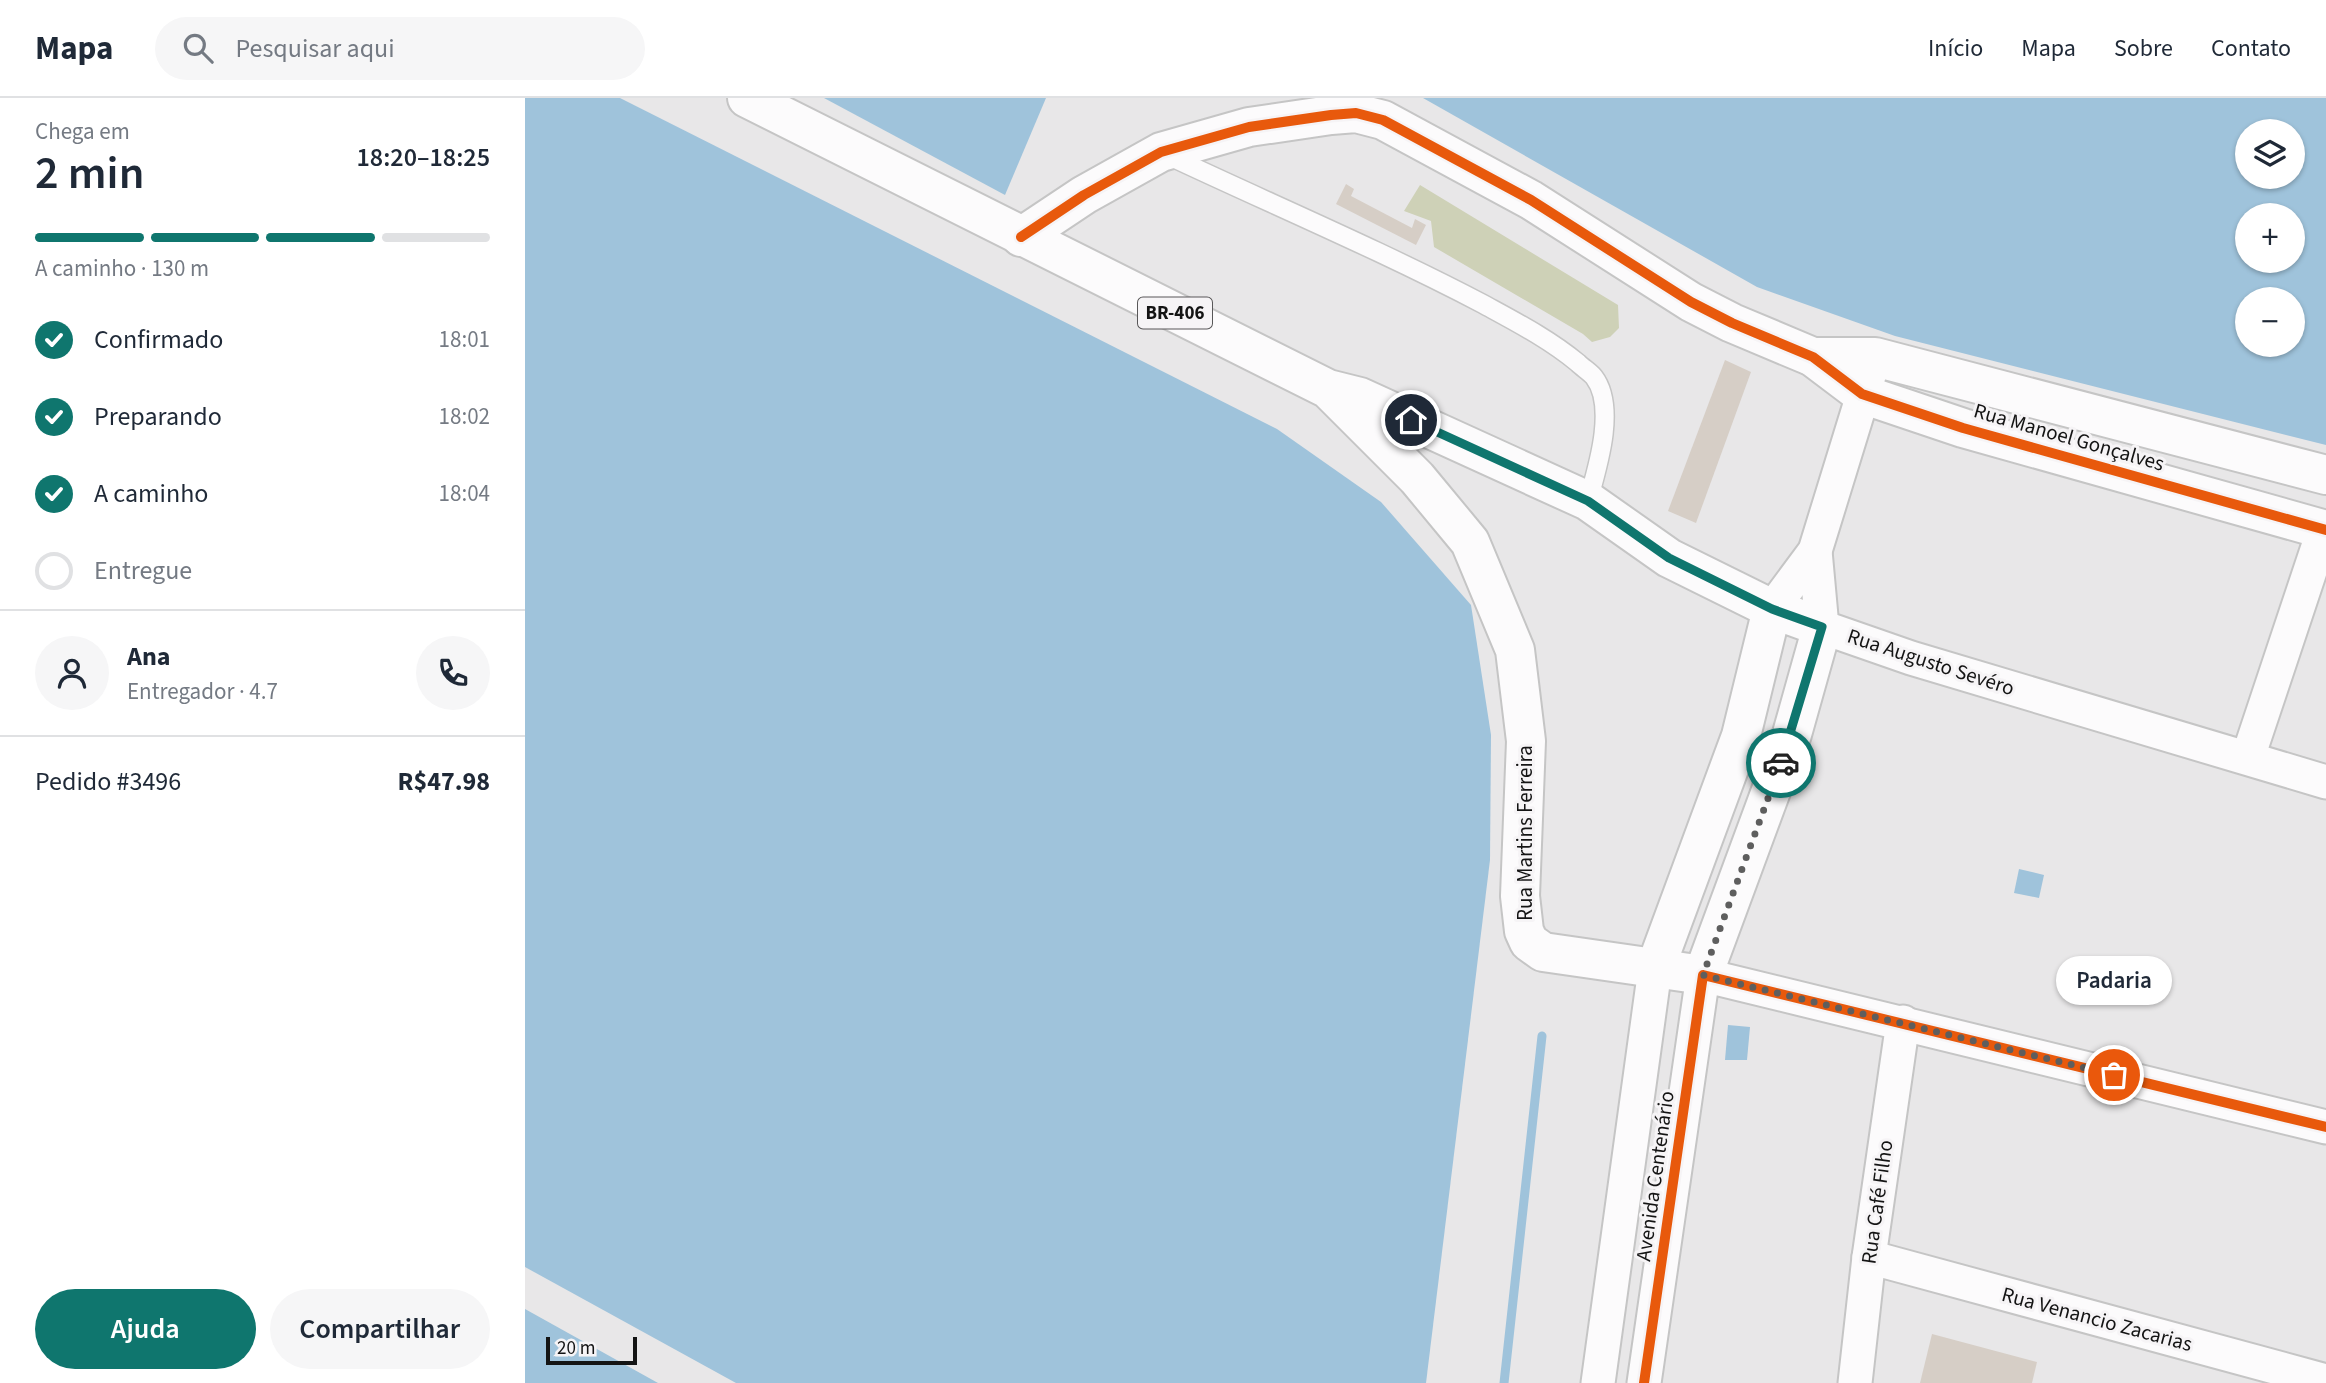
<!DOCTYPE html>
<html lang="pt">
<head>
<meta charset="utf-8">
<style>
  body { margin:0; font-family:"Source Sans 3",sans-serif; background:#f6f6f7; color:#1f2937; height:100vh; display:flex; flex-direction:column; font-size:26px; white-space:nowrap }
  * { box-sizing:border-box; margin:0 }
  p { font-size:23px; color:#747a83 }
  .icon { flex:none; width:38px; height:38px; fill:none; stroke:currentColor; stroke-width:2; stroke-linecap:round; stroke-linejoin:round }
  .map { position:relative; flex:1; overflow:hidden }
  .details { display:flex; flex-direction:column; background:#fff; width:525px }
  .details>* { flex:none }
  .controls { position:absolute; left:1710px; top:21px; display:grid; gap:14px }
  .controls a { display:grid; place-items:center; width:70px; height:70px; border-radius:50%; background:#fff; box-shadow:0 2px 5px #0004; font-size:35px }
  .scale { position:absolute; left:21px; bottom:18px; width:91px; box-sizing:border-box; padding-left:7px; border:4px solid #141414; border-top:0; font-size:19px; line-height:24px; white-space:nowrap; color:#141414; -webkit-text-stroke:5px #f6f4f6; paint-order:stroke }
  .pin { position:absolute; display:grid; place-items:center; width:60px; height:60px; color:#fff; margin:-30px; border:4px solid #fff; border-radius:50%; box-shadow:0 2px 7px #0007 }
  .courier { position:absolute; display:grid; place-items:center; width:70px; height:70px; margin:-35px; border:5px solid #0f766e; border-radius:50%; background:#fff; color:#222; box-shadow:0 2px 9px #0007 }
  .bubble { position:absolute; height:49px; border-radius:24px; background:#fff; box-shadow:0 2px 5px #0004; font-size:23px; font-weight:600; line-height:49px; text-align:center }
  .overview em { font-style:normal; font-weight:600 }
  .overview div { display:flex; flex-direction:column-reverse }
  .overview { display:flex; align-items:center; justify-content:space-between; height:119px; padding:0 35px }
  h1 { font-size:46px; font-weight:600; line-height:52px }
  .bar { display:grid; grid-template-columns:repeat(4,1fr); gap:10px 7px; align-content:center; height:84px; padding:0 35px }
  .bar i { height:9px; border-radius:5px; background:#e0e1e3 }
  .bar .current { background:#0f766e }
  .bar p { grid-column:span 4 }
  .line { display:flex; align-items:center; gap:18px; padding:0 35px; border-top:2px solid #e0e1e3 }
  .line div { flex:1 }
  .round { display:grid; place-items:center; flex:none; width:74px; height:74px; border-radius:37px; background:#f6f6f7 }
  ol { padding:0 35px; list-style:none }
  li { display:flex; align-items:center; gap:21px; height:77px }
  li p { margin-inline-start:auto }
  li .icon { padding:7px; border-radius:50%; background:#0f766e; color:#fff; stroke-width:4 }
  li:last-child { color:#747a83 }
  li i { width:38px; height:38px; border:4px solid #e0e1e3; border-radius:50% }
  .cta { display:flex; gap:14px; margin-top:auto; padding:14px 35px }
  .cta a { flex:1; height:80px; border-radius:42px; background:#0f766e; color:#fff; font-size:28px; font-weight:600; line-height:80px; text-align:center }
  .cta a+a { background:#f6f6f7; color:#1f2937 }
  header { display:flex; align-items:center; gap:42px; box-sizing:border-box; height:98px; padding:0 35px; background:#fff; border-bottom:2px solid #e0e1e3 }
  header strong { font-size:33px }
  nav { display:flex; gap:38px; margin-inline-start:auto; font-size:24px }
  .search { width:490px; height:63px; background:#f6f6f7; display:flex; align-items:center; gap:18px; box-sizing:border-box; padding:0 24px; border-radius:38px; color:#747a83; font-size:26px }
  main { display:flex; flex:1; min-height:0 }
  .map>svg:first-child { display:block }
  .green { fill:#ced1b7 }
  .water { fill:#9fc3db; fill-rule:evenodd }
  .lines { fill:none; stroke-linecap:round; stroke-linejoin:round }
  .stream { stroke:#9fc3db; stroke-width:9 }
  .building { fill:#d6cec6 }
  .lane-casing { stroke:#c5c5c5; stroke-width:21 }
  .street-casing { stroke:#c5c5c5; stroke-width:37 }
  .secondary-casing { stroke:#c5c5c5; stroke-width:42 }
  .primary-casing { stroke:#c5c5c5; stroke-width:42 }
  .lane { stroke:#fcfbfc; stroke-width:18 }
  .street { stroke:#fcfbfc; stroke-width:33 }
  .secondary { stroke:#fcfbfc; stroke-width:38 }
  .primary { stroke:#fcfbfc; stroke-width:38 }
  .cycleway-casing { stroke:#f6f4f6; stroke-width:15 }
  .cycleway { stroke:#e8590c; stroke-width:10 }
  .done { stroke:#5e5e5e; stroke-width:7; stroke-dasharray:0 12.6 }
  .route { stroke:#0f766e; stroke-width:9 }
  .labels { text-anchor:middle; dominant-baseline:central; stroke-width:6; stroke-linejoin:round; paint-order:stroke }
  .shield { fill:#f6f4f6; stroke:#585758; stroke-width:2 }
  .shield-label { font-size:19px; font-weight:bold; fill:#141414 }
  .street-label { font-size:21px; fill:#141414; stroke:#f6f4f6 }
</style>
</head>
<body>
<header>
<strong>Mapa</strong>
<div class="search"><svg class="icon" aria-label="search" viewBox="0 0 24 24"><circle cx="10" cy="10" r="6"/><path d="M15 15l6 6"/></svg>Pesquisar aqui</div>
<nav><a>Início</a><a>Mapa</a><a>Sobre</a><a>Contato</a></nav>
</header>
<main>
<section class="details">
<div class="overview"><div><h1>2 min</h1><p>Chega em</p></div><em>18:20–18:25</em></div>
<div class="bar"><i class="current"></i><i class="current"></i><i class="current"></i><i></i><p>A caminho · 130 m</p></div>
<ol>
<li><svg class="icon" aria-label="check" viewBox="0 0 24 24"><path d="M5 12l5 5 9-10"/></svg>Confirmado<p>18:01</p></li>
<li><svg class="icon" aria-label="check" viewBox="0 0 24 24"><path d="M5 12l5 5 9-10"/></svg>Preparando<p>18:02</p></li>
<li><svg class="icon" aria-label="check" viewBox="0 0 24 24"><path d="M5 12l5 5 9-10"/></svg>A caminho<p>18:04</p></li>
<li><i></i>Entregue</li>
</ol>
<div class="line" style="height:126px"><a class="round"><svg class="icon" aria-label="person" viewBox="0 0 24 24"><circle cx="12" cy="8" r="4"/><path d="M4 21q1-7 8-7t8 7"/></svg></a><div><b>Ana</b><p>Entregador · 4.7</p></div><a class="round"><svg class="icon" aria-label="phone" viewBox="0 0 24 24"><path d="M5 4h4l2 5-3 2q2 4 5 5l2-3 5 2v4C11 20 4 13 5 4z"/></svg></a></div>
<div class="line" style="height:91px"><div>Pedido #3496</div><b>R$47.98</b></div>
<div class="cta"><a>Ajuda</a><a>Compartilhar</a></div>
</section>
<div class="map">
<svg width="1801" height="1285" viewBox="0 0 1801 1285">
  <rect width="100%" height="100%" fill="#e8e7e8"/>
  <polygon class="green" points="895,87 1093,207 1094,230 1085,239 1067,244 1058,236 909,149 906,123 879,113"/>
  <g class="water">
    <polygon points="0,0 95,0 752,331 856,404 946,507 966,637 965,762 901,1285 211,1285 0,1169"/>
    <polygon points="299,0 521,0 480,97"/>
    <path d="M898 0H1801V347L1370 238 1232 189ZM1722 33H1768V79H1722ZM1722 117H1768V163H1722ZM1722 201H1768V247H1722Z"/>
    <polygon points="1494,771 1519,777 1514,800 1489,795"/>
    <polygon points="1203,927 1225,929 1222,962 1200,962"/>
    <polygon points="0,1211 133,1285 0,1285"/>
  </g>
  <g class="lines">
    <polyline class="stream" points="979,1285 1017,938"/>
  </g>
  <g class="building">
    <polygon points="821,86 829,91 826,98 887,130 890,121 901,127 891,147 811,106"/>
    <polygon points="1200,262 1226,274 1171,425 1143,413"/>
    <polygon points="1407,1236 1512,1264 1507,1285 1395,1285"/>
  </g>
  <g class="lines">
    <g class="lane-casing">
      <path id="lane" d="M640 56C746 106 855 152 958 206 991 224 1024 241 1053 265 1058 270 1065 274 1069 279 1092 309 1072 371 1063 403"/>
    </g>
    <g class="street-casing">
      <g id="street">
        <polyline points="1290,453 1297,529 1386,560 1801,684"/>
        <polyline points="1247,511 1290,453 1346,271"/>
        <polyline points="1723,659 1799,431"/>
        <polyline points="1344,1159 1801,1283"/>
        <polyline points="1073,1285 1130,871"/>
        <polyline points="1119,1285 1178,877 1801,1029"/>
        <polyline points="1330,1285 1344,1159 1378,924"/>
      </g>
    </g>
    <g class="secondary-casing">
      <g id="secondary">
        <polyline points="496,139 559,97 636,54 724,29 806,17 831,15 858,22 1006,102 1166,204 1207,225 1288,259 1337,296 1438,330 1801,432"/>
        <polyline points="1288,259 1350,259 1801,377"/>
      </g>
    </g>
    <g class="primary-casing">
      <g id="primary">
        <polyline points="222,0 803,291 835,299 1063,403 1144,460 1247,511 1297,529 1267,636 1178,877 1018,854 1004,844 999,833 995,798 1001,643 990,552 945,444 892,380 803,291"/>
        <polyline points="1130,871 1216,638 1247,511"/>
      </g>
    </g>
    <use href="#lane" class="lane"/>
    <use href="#street" class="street"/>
    <use href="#secondary" class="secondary"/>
    <use href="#primary" class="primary"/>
    <g class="cycleway-casing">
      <g id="cycleway">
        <polyline points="496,139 559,97 636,54 724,29 806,17 831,15 858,22 1006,102 1166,204 1207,225 1288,259 1337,296 1438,330 1801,432"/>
        <polyline points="1119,1285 1178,877 1801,1029"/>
      </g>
    </g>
    <use href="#cycleway" class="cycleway"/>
  </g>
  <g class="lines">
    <polyline class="done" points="1256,665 1178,877 1589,977"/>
    <polyline class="route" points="886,322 1063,403 1144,460 1247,511 1297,529 1256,665"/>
  </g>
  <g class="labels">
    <rect class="shield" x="613" y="199.5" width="74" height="31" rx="5"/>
    <g class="shield-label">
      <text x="650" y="215">BR-406</text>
    </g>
    <g class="street-label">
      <text transform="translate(1544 339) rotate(16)">Rua Manoel Gonçalves</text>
      <text transform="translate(1406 564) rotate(18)">Rua Augusto Sevéro</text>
      <text transform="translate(1000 735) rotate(-90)">Rua Martins Ferreira</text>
      <text transform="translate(1130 1078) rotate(-82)">Avenida Centenário</text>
      <text transform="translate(1352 1104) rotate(-82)">Rua Café Filho</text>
      <text transform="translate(1572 1221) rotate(15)">Rua Venancio Zacarias</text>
    </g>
  </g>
</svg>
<div class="controls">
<a><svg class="icon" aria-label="layers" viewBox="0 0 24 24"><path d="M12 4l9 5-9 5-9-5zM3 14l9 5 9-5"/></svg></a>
<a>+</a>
<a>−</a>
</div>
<div class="scale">20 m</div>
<div class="pin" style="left:1589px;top:977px;background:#ea580c"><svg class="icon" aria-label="bag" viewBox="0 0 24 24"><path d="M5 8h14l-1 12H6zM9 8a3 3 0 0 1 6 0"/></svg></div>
<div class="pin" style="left:886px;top:322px;background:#1f2937"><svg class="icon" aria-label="home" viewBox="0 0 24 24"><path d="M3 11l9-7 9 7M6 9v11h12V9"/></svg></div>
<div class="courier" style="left:1256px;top:665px"><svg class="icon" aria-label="car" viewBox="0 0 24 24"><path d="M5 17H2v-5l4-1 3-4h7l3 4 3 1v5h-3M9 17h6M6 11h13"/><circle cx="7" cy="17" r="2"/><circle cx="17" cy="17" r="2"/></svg></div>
<div class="bubble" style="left:1531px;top:858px;width:116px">Padaria</div>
</div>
</main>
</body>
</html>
